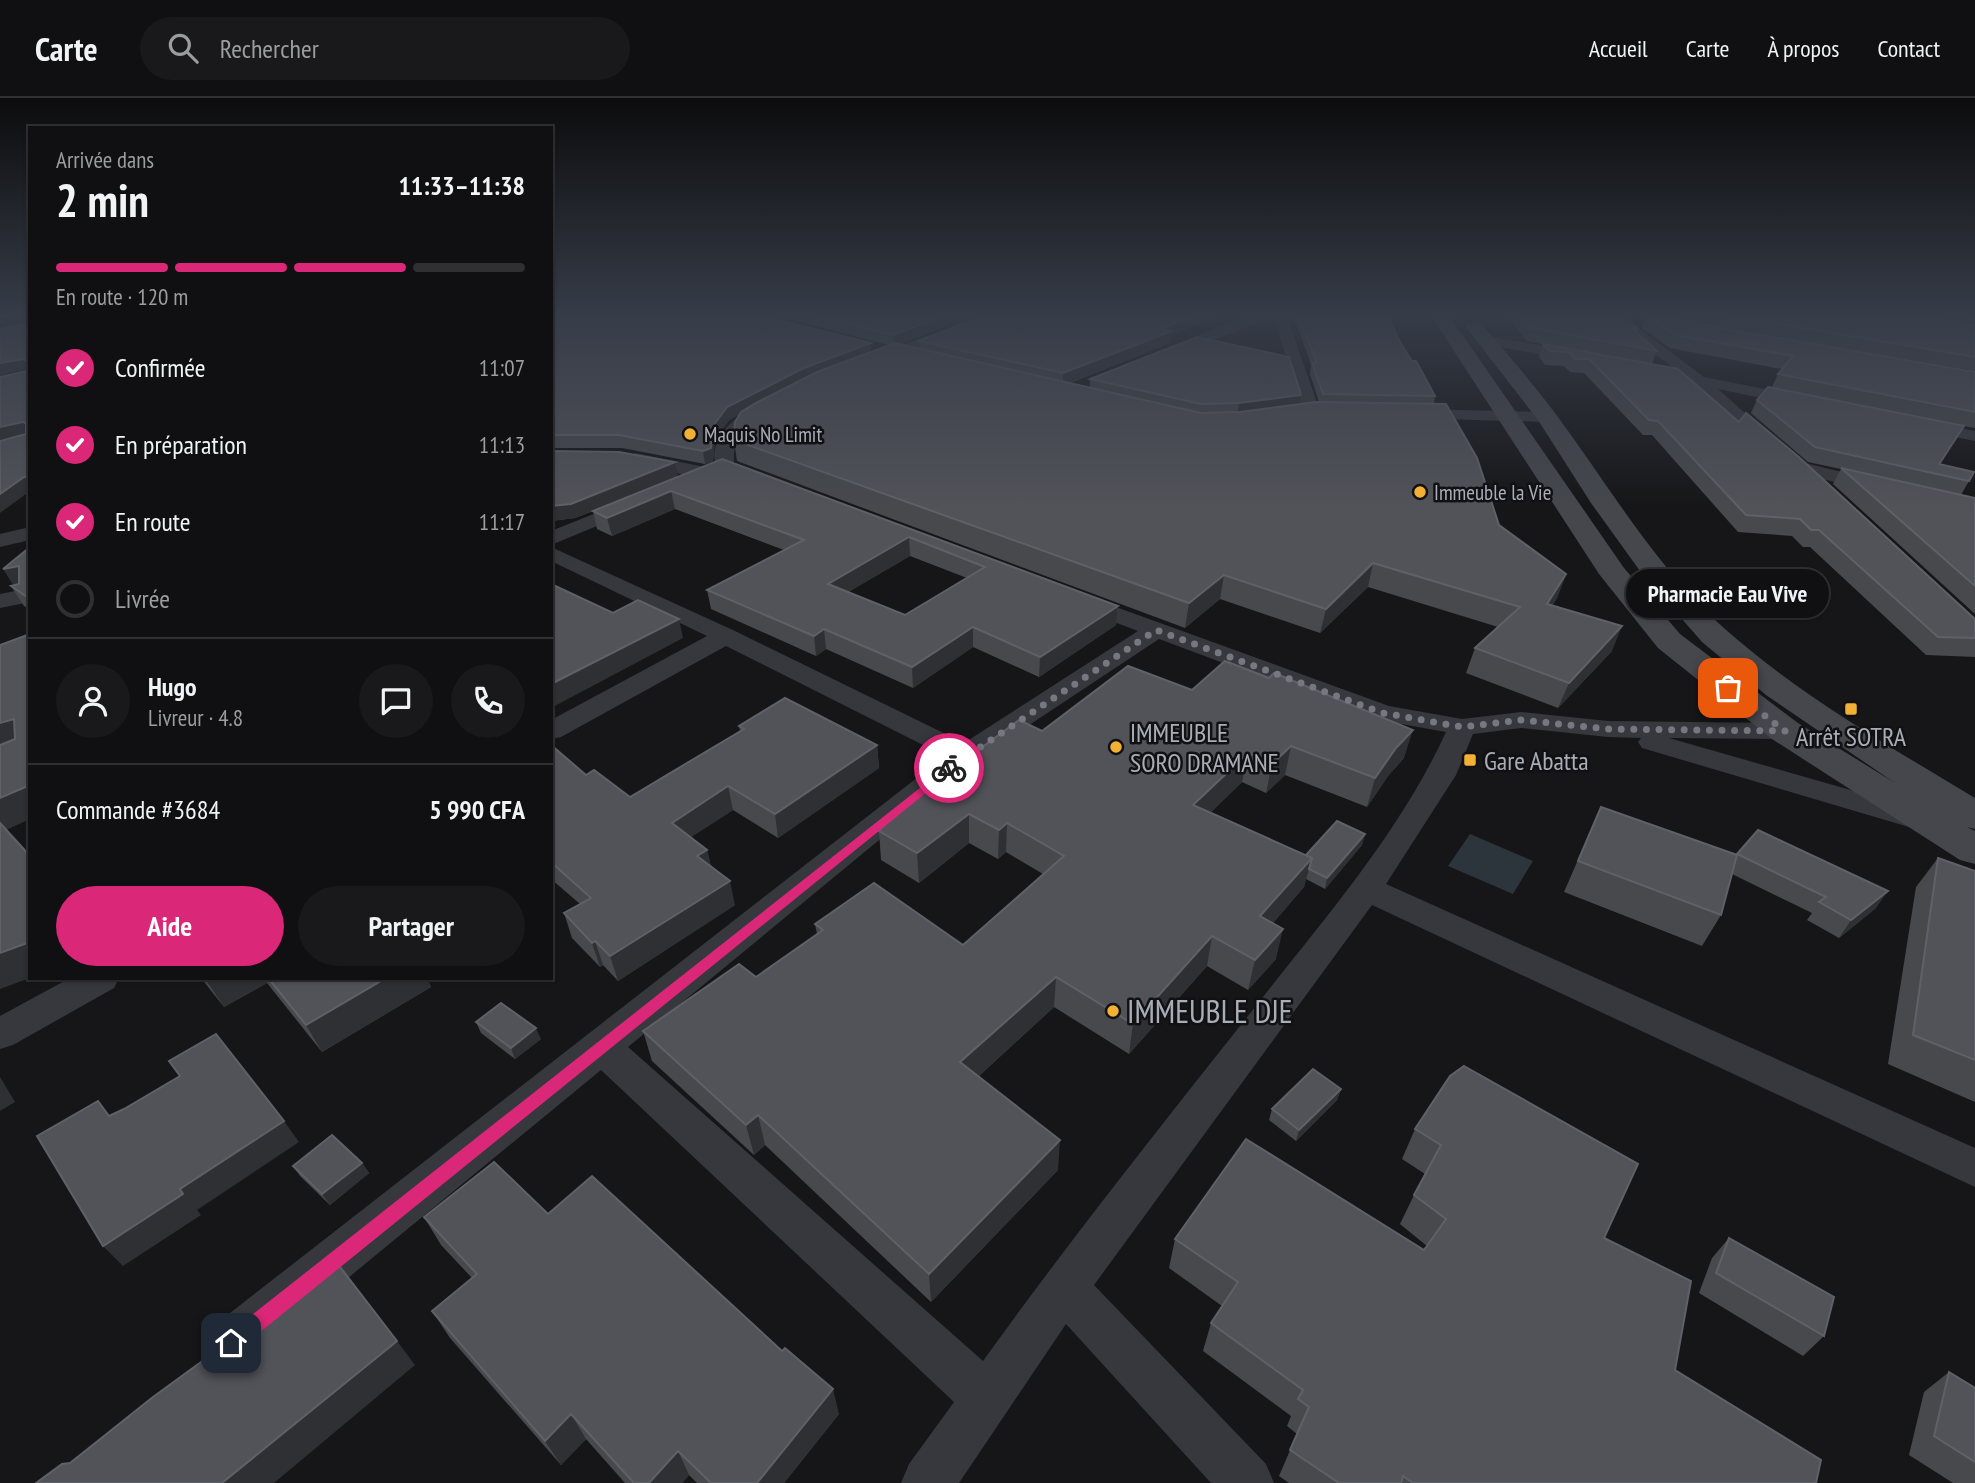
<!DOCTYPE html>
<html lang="fr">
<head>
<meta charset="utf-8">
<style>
  body { margin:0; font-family:"PT Sans Narrow",sans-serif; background:#19191b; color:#f1f3f6; height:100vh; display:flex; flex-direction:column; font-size:26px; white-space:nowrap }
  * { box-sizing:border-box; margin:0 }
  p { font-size:23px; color:#9c9d9f }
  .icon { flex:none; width:38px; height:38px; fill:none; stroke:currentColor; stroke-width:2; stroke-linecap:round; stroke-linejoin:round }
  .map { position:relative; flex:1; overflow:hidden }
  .side { position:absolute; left:28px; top:28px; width:525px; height:854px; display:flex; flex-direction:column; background:#101012; border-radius:0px; box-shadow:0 2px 5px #0004,0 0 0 2px #303032 }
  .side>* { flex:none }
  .pin { position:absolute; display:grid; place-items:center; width:60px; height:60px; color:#fff; margin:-30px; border-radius:14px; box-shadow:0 4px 10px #0006 }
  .courier { position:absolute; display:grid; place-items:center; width:70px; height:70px; margin:-35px; border:5px solid #db2777; border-radius:50%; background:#fff; color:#222; box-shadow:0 2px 9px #0007 }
  .bubble { position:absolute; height:49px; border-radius:24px; background:#101012; box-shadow:0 2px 5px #0004,0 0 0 2px #303032; font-size:23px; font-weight:700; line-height:49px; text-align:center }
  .head em { font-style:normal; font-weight:700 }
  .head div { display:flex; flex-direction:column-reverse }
  .head { display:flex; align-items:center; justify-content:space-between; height:119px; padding:0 28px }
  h1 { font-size:46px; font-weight:700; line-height:52px }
  .bar { display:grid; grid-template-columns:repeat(4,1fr); gap:10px 7px; align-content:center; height:84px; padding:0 28px }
  .bar i { height:9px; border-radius:5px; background:#303032 }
  .bar .active { background:#db2777 }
  .bar p { grid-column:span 4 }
  .line { display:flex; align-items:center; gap:18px; padding:0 28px; border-top:2px solid #303032 }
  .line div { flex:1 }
  .round { display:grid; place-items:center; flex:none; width:74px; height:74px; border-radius:37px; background:#19191b }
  ol { padding:0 28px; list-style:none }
  li { display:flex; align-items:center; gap:21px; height:77px }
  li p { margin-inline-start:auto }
  li .icon { padding:7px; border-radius:50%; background:#db2777; color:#fff; stroke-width:4 }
  li:last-child { color:#9c9d9f }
  li i { width:38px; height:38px; border:4px solid #303032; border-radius:50% }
  .button { display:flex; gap:14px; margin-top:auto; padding:14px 28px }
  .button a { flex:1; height:80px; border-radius:42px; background:#db2777; color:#fff; font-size:28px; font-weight:700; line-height:80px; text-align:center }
  .button a+a { background:#19191b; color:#f1f3f6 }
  header { display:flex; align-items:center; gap:42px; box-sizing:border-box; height:98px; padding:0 35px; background:#101012; border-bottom:2px solid #303032 }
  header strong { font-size:33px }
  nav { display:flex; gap:38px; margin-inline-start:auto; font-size:24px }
  .search { width:490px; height:63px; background:#19191b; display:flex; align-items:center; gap:18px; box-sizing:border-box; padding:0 24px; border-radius:38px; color:#9c9d9f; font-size:26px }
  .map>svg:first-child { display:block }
  .water { fill:#2c353c }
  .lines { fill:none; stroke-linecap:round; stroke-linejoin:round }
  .street { fill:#37383d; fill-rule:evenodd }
  .secondary { fill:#45474d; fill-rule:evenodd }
  .wall { fill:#47494d; fill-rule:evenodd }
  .shaded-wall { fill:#2f3033 }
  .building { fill:#525359; stroke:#5f6168; stroke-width:2; fill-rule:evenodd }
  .route { fill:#db2777 }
  .done { stroke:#757880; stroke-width:7; stroke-dasharray:0 12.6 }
  .poi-dot { fill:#f2b134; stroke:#111113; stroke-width:2.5 }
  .labels { text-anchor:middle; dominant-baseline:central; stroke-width:5; stroke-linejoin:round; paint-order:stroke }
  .far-poi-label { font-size:21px; fill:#a8adb8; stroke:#111113; text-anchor:start }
  .poi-label { font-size:26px; fill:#a8adb8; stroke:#111113; text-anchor:start }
  .near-poi-label { font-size:32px; fill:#a8adb8; stroke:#111113; text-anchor:start }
</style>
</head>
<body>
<header>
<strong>Carte</strong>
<div class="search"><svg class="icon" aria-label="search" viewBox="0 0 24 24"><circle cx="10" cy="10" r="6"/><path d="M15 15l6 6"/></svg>Rechercher</div>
<nav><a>Accueil</a><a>Carte</a><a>À propos</a><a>Contact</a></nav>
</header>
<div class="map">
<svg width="1975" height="1385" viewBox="0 0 1975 1385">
  <rect width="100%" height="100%" fill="#161618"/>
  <polygon class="water" points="1470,736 1533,763 1513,796 1448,768"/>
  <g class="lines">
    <g class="street">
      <polygon points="987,216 1007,216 877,266 872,268 864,263 867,260"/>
      <polygon points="1256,216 1286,216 1321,316 1318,320 1306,320 1303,316 1274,219 1171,258 1166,259 1159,255 1217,229"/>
      <polygon points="1603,216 1619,216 1704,279 1801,298 1809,303 1801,308 1718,291 1782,348 1779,352 1767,352 1693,286 1642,275 1639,272 1647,267 1677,273"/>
      <polygon points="1485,238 1581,254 1589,259 1581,264 1480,245 1478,242 1480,239"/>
      <path d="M766 305 774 310C756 332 732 326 734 365L763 375 766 379 763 383H749L718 372C702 343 741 311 766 305Z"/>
      <polygon points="1413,311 1547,314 1556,319 1547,324 1407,320 1404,316 1407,312"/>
      <polygon points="1922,322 1975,333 1975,343 1916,331 1913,327"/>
      <polygon points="635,355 705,369 715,375 705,381 628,365 626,361"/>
      <polygon points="1801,364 1882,384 1885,388 1875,394 1794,374 1792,370"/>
      <polygon points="631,401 638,403 641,407 638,411 551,447 551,433"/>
      <polygon points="30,429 30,442 0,449 0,436"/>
      <path d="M551 449 735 533 964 645 1138 533 1072 508 1068 503 1072 498 1080 496 1389 608 1462 621 1521 614 1608 623 1785 625 1795 627 1799 633 1795 639 1785 641 1669 640 1931 715 1935 722 1931 729 1920 732 1909 729 1642 650 1638 644 1641 640 1608 639 1521 630 1473 636 1456 677 1386 786 1975 1050V1089L1372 807 1094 1187 1266 1366 1274 1385H1211L1066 1226 959 1385H901L909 1366 954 1304 601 972 264 1249 247 1256 230 1249 223 1232 230 1215 945 658 726 548 561 639 551 641V622L707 538 551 463ZM1159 541 1373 621 1446 634C1401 732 1329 815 1263 899 1168 1019 1072 1139 983 1263L628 949 975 663Z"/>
      <polygon points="30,490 30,504 0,510 0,496"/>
      <polygon points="70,880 119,880 114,890 13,947 0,951 0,918"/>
    </g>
    <path class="secondary" d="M1430 216H1448L1624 470 1680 536 1798 625 1895 685 1766 597 1702 544 1640 473 1591 405 1538 322 1469 233 1466 229 1469 225H1481C1506 255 1532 284 1555 315 1610 389 1656 470 1725 531 1801 598 1889 648 1975 700V731L1967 729 1975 733V766L1960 762 1772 641 1658 550 1599 476Z"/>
  </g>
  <g class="wall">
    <polygon points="551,216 871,245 871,254 889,247 768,216 979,216 900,246 920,250 919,243 1211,221 1171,238 1170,245 1070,285 1090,289 1090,281 1301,297 1299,306 1319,304 1310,276 1311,266 1293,216 1387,216 1401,246 1435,298 1434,305 1499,427 1566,476 1557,500 1552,508 1612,553 1558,610 1466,575 1475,550 1498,529 1368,489 1320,535 1220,501 1185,530 737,363 734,342 740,316 729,322 715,342 713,363 705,366 622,350 551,350"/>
    <polygon points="1506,216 1620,216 1639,231 1637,235 1657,253 1652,266 1739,324 1975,521 1975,559 1926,557 1810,449 1803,449 1792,438 1738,434 1652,337 1643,337 1584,275 1570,274 1564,268 1545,267 1539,259 1543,246 1527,243"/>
    <polygon points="1642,216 1975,216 1975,273"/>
    <polygon points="1646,217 1975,274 1975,330 1964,328 1940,367 1974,374 1961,397 1975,400 1975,516 1833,386 1841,371 1808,364 1751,315 1757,302 1772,289 1778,276 1782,271 1670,250 1642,230"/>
    <path d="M551 353 678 378 603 409 722 361 1118 508 1116 527 1039 579 973 549 913 590 826 551 816 558 711 511 707 492 784 452 675 411 612 438 597 431 593 413 575 420 551 423ZM910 458 967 480 905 517 848 494Z"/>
    <polygon points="30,449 30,512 24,508 11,488 13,487"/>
    <polygon points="1192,592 1404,660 1388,678 1367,709 1285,677 1266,695 1242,684 1211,714 1306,757 1365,736 1362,747 1325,791 1306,781 1304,789 1273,825 1276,861 1248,892 1207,868 1129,956 1054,909 979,978 1058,1072 931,1204 765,1047 754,1057 652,963 643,933 756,879 817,836 815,826 963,847 1043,776 1006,754 998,761 969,745 919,785 881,762 879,733 886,727 885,721 1042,633"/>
    <polygon points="739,628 877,647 879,670 778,740 733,712 691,739 707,752 711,769 735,807 618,883 603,867 600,869 572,840 564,815 580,806 551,781 551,647 586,677 630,699 740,633"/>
    <polygon points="1601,709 1736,756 1876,810 1839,840 1807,822 1812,815 1732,776 1721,817 1702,848 1564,794"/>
    <polygon points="1938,760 1975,773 1975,1004 1888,966 1916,789"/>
    <polygon points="201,880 427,880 431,889 322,954 267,885 224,909"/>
    <polygon points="476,924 541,941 515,961 481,935"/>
    <polygon points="1341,991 1337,1002 1296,1043 1269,1022 1272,1011"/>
    <polygon points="1415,1031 1604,1140 1675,1272 1816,1385 1289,1385 1279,1378 1297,1336 1287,1328 1291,1318 1203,1253 1211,1225 1222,1208 1169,1170 1175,1141 1424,1152 1427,1148 1400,1126 1414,1097 1425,1076 1402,1061"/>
    <polygon points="362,1065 369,1075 330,1107 300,1078 293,1068"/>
    <polygon points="548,1116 839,1316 784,1385 697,1385 689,1377 682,1385 625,1385 586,1341 561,1367 450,1240 432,1213 472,1180 441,1147 424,1119"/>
    <polygon points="1729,1140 1824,1238 1803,1258 1699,1195 1712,1160"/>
    <polygon points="1949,1274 1975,1290 1975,1385 1953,1385 1909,1357 1924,1294"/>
  </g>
  <g class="shaded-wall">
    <polygon points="25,216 30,225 0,230 0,219"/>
    <polygon points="950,216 979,216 894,248 893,237"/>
    <polygon points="1198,216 1212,216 1211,221 1171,238 1170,245 1063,287 1063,275 1161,231"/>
    <polygon points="871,245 871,256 805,282 729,322 715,342 713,363 705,366 703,353 713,328 727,309 804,270"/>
    <polygon points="24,261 30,271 0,277 0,265"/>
    <polygon points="1301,297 1299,310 1237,318 1239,305"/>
    <polygon points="23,324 29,335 0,342 0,329"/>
    <polygon points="1964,328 1956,342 1934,376 1939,366"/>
    <polygon points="675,364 678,378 575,420 551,423 551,408"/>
    <polygon points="30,378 30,393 0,415 0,396 24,379"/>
    <polygon points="671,393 675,411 612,438 607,420"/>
    <polygon points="909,439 910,458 830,505 828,486"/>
    <polygon points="1373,465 1368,489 1320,535 1326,511"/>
    <polygon points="19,468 30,485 15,490 3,471"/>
    <polygon points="1566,476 1557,500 1538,531 1547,506"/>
    <polygon points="1224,477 1220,501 1185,530 1189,505"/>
    <polygon points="1118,508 1116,527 1039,579 1040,559"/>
    <polygon points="679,521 683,540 551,610 551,586"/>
    <polygon points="1622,528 1612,553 1558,610 1569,585"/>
    <polygon points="973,529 973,549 913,590 912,569"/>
    <polygon points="824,531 826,551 816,558 814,538"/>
    <polygon points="14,621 30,643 0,657 0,625"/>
    <polygon points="1413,632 1404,660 1388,678 1367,709 1375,680 1396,650"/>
    <polygon points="877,647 879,670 778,740 775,716"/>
    <polygon points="1291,648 1285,677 1266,695 1272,666"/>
    <polygon points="1248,655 1242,684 1189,736 1193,707"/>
    <polygon points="30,687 30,721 4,733 0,728 0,700"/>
    <polygon points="728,688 733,712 677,748 672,725"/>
    <polygon points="969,716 969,745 919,785 917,755"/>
    <polygon points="1007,725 1006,754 998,761 999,732"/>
    <polygon points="1365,736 1362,747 1325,791 1327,780"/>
    <polygon points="707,752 713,776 697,758"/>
    <polygon points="1312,760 1304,789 1253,848 1260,818"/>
    <polygon points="730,783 735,807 618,883 610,858"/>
    <polygon points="1888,793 1876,810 1839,840 1851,822"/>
    <polygon points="1283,831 1276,861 1248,892 1255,862"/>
    <polygon points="1212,838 1207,868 1129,956 1133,926"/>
    <polygon points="595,843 603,867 600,869 592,845"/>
    <polygon points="30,844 30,880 0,891 0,855"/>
    <polygon points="1056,879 1054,909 961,994 960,964"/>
    <polygon points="209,880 264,880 267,885 224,909 206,882"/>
    <polygon points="386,880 427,880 431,889 322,954 306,927"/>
    <polygon points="536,930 541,941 515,961 511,950"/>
    <polygon points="0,979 15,1004 0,1013"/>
    <polygon points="1341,991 1337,1002 1296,1043 1299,1032"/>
    <polygon points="758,1017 765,1047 754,1057 746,1027"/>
    <polygon points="284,1023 299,1044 197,1112 201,1117 123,1168 103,1148 180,1091"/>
    <polygon points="1060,1042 1058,1072 931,1204 929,1176"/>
    <polygon points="362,1065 369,1075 330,1107 322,1096"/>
    <polygon points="397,1243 415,1267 274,1385 222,1385"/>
    <polygon points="833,1291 839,1316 784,1385 757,1385"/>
    <polygon points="571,1316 586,1341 561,1367 545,1343"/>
    <polygon points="678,1353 689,1377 682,1385 649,1385"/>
  </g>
  <g class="building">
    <polygon points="0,216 21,216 0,219"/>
    <polygon points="25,216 30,216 30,378 24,379 0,396 0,343 26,336 26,326 23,324 0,329 0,279 27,273 27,263 24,261 0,265 0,231 27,226 27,218"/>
    <polygon points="551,216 755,216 871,245 804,270 727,309 713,328 711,350 703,353 619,337 551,337"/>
    <polygon points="809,216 950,216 893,237"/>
    <polygon points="987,216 1198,216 1161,231 1172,233 1063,275 919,243"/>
    <polygon points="1298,216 1387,216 1401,246 1412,263 1416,263 1435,298 1323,296 1312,264 1317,265"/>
    <polygon points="1519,216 1620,216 1639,231 1631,229 1657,253 1531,230"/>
    <polygon points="1719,216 1900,216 1975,228 1975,259"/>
    <polygon points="1646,217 1975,274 1975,314 1778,276 1793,258 1675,237"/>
    <polygon points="1197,239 1289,259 1301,297 1239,305 1201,306 1090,281"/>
    <polygon points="895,245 1201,315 1240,314 1316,304 1446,306 1477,360 1499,427 1566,476 1547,506 1622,528 1569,585 1475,550 1520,509 1373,465 1326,511 1224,477 1189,505 734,342 735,324 741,314 756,305 817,274"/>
    <polygon points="1543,246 1678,271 1739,324 1746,315 1800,360 1975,521 1975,540 1938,539 1819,432 1811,432 1800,421 1746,417 1658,323 1649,322 1589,261 1575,261 1569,254 1549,253"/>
    <polygon points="1768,289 1964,328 1939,366 1974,374 1969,383 1815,349 1757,302"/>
    <polygon points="551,353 619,354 675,364 571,406 551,408"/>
    <path d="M722 361 1118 508 1040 559 973 529 912 569 824 531 814 538 707 492 804 442 671 393 607 420 593 413ZM909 439 985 469 905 517 828 486Z"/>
    <polygon points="1841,370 1975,400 1975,488"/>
    <polygon points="30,449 30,501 11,488 19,486 19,468 3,471"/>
    <polygon points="551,486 613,515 638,502 679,521 551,586"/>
    <polygon points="30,536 30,687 0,700 0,647 15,641 14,621 0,625 0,547"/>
    <polygon points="1225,563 1269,580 1274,575 1413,632 1396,650 1375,680 1291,648 1272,666 1248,655 1193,707 1312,760 1260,818 1283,831 1255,862 1212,838 1133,926 1056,879 960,964 1060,1042 929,1176 758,1017 746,1027 643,933 739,866 756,879 823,832 815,826 874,785 963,847 1064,758 1007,725 999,732 969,716 917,755 879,733 889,723 885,721 1019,622 1042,633 1128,568 1192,592"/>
    <polygon points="785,600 877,647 775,716 728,688 672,725 707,752 697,758 730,783 610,858 595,843 592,845 564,815 591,800 551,764 551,647 586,677 594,672 630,699 744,631 739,628"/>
    <polygon points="1601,709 1737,757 1721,817 1578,763"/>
    <polygon points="1337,723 1365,736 1327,780 1309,771 1312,760 1306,757"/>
    <polygon points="0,725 30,758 30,844 0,855"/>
    <polygon points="1758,732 1888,793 1851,822 1819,804 1826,799 1737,756"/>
    <polygon points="1938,760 1975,773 1975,962 1913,937"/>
    <polygon points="268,880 386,880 306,927"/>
    <polygon points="501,905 536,930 511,950 476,924"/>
    <polygon points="216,936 284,1023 180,1091 183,1096 103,1148 37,1038 98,1003 109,1018 124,1011 180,978 169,963"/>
    <polygon points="1464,968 1638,1066 1604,1140 1691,1183 1675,1272 1821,1362 1816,1385 1413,1385 1403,1378 1401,1385 1339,1385 1290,1352 1309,1309 1298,1301 1303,1292 1211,1225 1238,1184 1175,1141 1246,1041 1424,1152 1446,1121 1414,1097 1441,1047 1415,1031 1450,978"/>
    <polygon points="1313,971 1341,991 1299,1032 1272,1011"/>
    <polygon points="332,1037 362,1065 322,1096 293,1068"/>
    <polygon points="494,1064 548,1116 592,1078 782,1253 785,1250 833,1291 757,1385 711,1385 678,1353 649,1385 634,1385 571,1316 545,1343 432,1213 477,1176 424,1119"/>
    <polygon points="1729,1140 1834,1199 1824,1238 1716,1175"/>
    <polygon points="337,1165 397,1243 222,1385 36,1385 62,1366 70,1365 153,1299"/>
    <polygon points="1949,1274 1975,1290 1975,1364 1934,1338"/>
  </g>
  <linearGradient id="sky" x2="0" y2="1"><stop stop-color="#0c0c0d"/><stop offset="0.53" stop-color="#363c48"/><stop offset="1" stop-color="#363c48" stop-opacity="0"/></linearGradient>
  <rect width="1975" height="410" fill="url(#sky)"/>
  <polygon class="route" points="949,667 955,670 953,673 238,1252 231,1255 224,1252 222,1245 224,1239"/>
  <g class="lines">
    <polyline class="done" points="949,670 1156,532 1383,615 1462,629 1521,622 1608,631 1785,633 1728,590"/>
  </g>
  <g class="poi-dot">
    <circle cx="690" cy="336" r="7"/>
    <circle cx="1420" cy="394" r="7"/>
    <rect x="1844" y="604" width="14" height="14" rx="3.5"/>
    <circle cx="1116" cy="649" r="7"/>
    <rect x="1463" y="655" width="14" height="14" rx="3.5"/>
    <circle cx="1113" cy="913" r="7"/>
  </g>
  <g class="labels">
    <g class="far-poi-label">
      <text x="704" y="336">Maquis No Limit</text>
      <text x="1434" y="394">Immeuble la Vie</text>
    </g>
    <g class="poi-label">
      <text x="1130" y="634">IMMEUBLE<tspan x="1130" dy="30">SORO DRAMANE</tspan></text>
      <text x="1851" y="638" text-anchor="middle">Arrêt SOTRA</text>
      <text x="1484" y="662">Gare Abatta</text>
    </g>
    <g class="near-poi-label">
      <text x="1127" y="913">IMMEUBLE DJE</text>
    </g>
  </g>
</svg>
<div class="pin" style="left:1728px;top:590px;background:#ea580c"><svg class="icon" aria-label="bag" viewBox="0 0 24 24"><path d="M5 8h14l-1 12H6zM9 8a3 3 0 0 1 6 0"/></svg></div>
<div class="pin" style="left:231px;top:1245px;background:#1f2937"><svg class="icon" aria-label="home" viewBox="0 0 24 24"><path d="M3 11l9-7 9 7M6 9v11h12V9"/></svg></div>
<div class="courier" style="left:949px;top:670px"><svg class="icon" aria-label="bike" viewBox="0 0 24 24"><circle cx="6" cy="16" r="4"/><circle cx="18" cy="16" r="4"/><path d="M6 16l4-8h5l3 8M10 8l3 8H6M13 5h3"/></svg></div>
<div class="bubble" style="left:1626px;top:471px;width:203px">Pharmacie Eau Vive</div>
<section class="side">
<div class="head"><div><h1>2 min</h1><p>Arrivée dans</p></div><em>11:33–11:38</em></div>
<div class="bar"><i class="active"></i><i class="active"></i><i class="active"></i><i></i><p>En route · 120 m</p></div>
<ol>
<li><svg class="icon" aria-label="check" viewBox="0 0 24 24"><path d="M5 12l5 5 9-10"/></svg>Confirmée<p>11:07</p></li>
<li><svg class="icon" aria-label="check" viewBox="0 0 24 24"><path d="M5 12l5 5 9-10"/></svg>En préparation<p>11:13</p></li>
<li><svg class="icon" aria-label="check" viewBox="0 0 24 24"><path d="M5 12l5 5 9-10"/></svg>En route<p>11:17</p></li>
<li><i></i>Livrée</li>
</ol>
<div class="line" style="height:126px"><a class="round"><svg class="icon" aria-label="person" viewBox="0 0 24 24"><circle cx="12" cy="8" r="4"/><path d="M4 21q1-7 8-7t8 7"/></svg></a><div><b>Hugo</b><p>Livreur · 4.8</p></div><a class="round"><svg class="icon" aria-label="chat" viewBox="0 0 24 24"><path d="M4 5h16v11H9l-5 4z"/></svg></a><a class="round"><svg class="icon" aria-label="phone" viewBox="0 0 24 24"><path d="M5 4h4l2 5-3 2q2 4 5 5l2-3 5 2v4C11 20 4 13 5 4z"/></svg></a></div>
<div class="line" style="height:91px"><div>Commande #3684</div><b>5 990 CFA</b></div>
<div class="button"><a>Aide</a><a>Partager</a></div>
</section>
</div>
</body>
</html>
